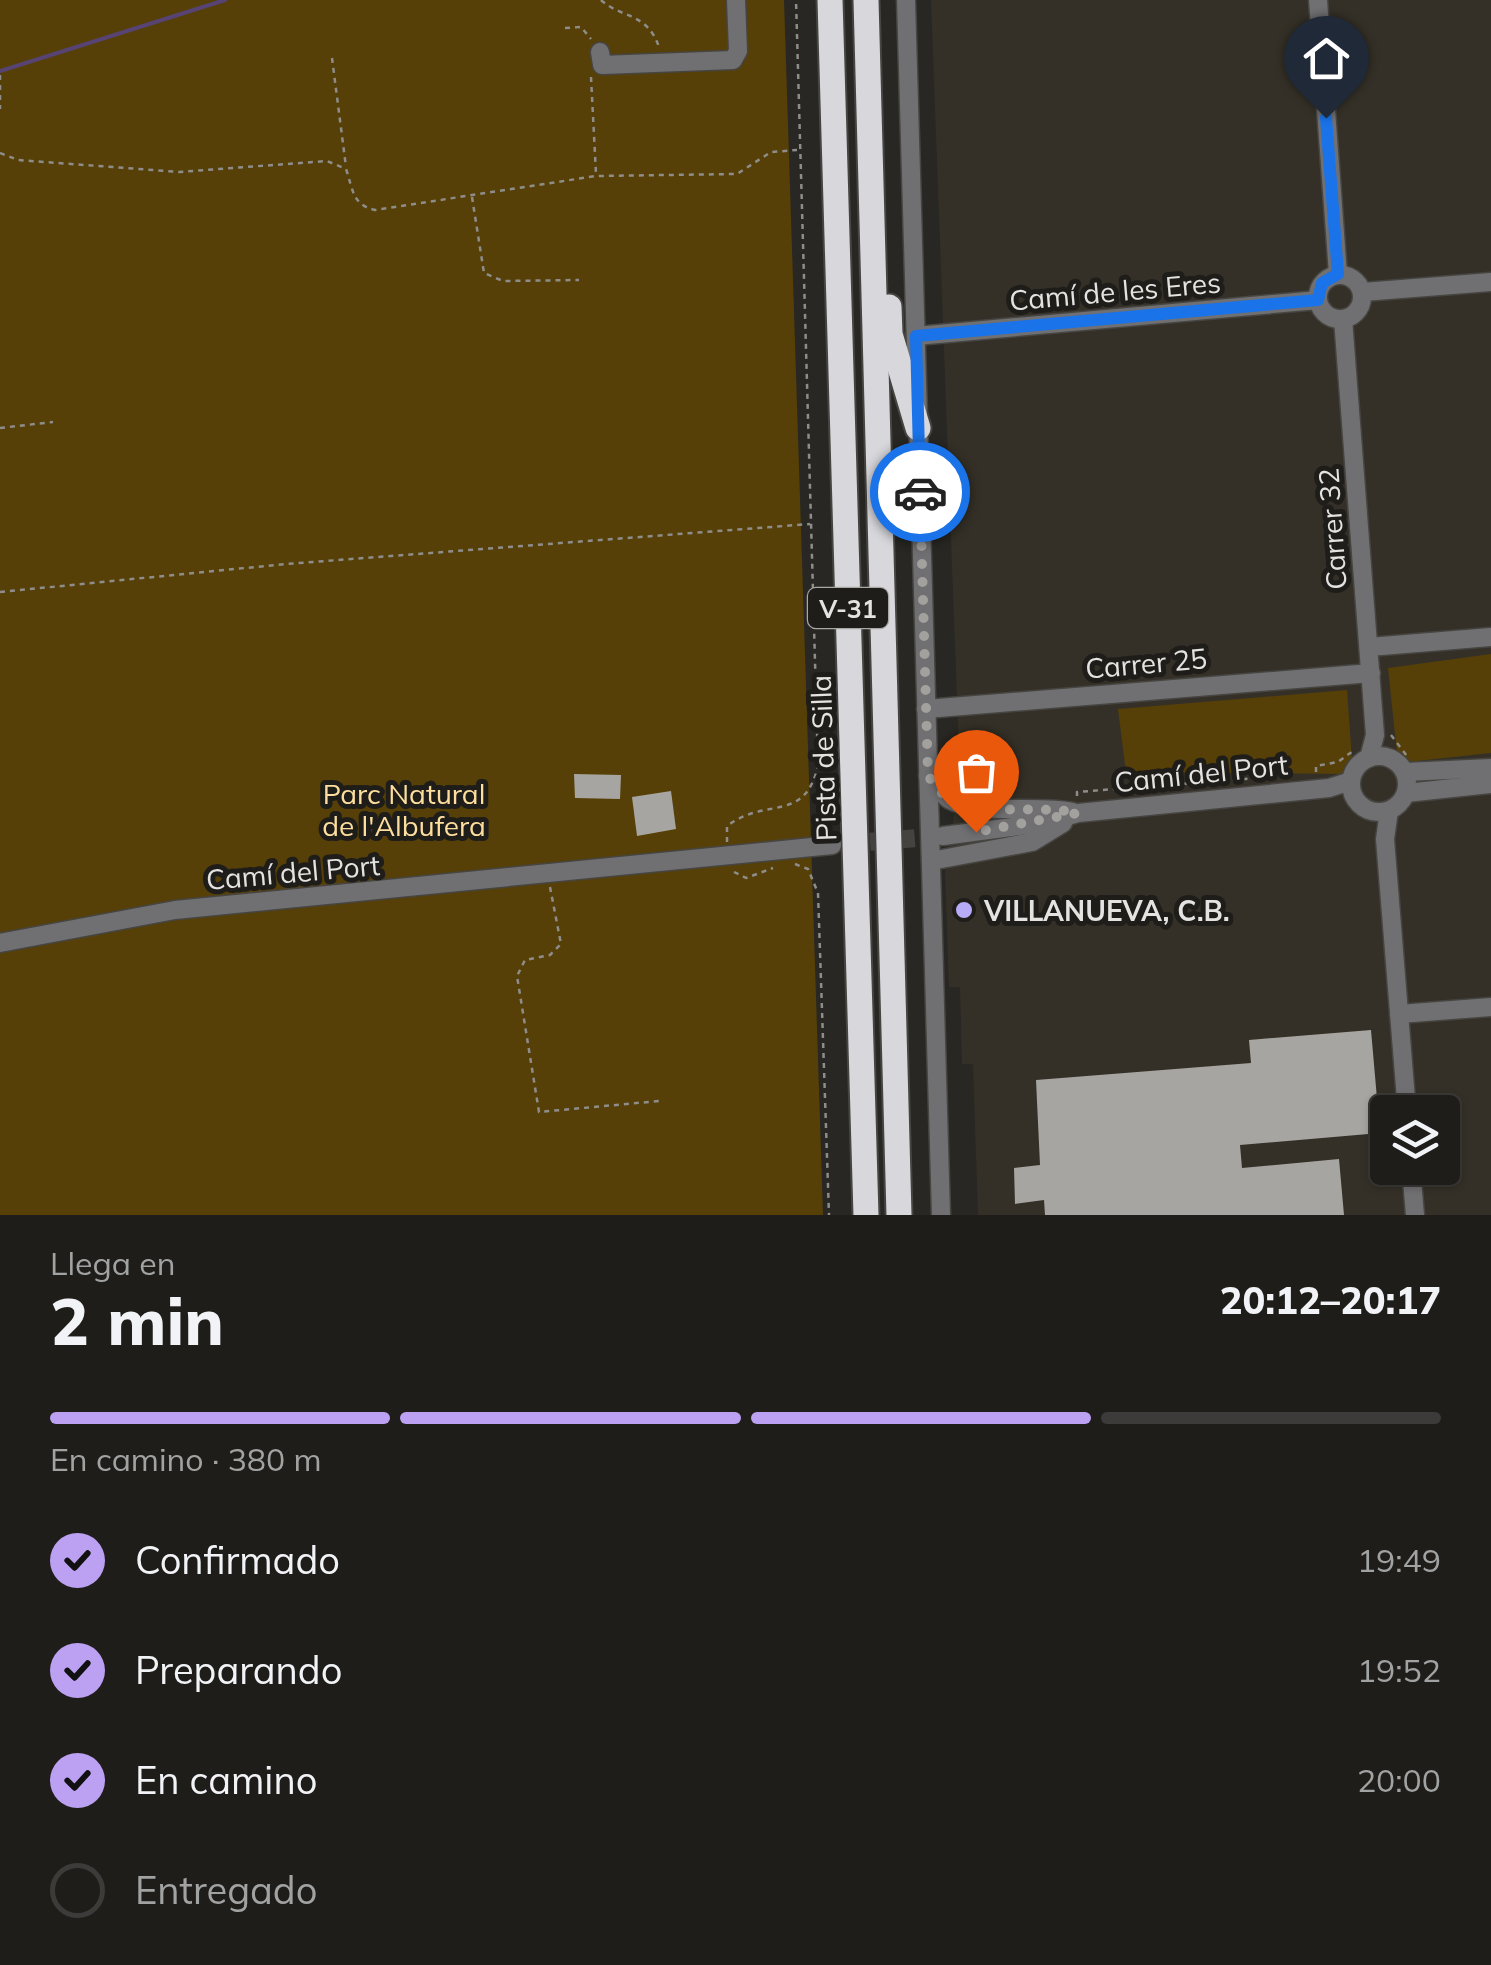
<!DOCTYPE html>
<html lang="es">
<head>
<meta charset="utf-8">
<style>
  body { margin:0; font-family:Mulish,sans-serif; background:#2b2a27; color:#f1f3f6; height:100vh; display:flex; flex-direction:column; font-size:38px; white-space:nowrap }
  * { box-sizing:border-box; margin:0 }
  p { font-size:32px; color:#a1a2a2 }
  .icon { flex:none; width:55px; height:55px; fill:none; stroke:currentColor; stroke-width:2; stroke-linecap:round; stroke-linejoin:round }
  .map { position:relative; height:1215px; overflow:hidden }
  .sheet { display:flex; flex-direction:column; background:#1e1d1a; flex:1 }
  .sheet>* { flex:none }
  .controls { position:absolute; left:1370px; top:1095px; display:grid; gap:20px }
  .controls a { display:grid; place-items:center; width:90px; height:90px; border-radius:10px; background:#1e1d1a; box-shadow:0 2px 8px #0004,0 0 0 2px #3c3b39; font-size:50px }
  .pin { position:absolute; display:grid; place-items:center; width:85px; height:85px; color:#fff; margin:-102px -42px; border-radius:50% 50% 50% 0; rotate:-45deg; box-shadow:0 0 10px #0007 }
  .pin .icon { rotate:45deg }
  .courier { position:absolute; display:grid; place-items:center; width:100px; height:100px; margin:-50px; border:8px solid #1a73e8; border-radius:50%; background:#fff; color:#222; box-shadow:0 2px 12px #0007 }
  .overview em { font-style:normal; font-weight:800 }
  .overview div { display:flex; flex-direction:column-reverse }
  .overview { display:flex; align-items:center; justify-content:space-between; height:170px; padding:0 50px }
  h1 { font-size:65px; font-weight:800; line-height:75px }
  .bar { display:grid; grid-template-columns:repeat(4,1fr); gap:15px 10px; align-content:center; height:120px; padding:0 50px }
  .bar i { height:12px; border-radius:8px; background:#3c3b39 }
  .bar .selected { background:#bca0f2 }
  .bar p { grid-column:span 4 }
  ol { padding:0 50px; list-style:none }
  li { display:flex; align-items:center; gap:30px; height:110px }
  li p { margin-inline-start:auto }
  li .icon { padding:10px; border-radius:50%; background:#bca0f2; color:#111; stroke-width:4 }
  li:last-child { color:#a1a2a2 }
  li i { width:55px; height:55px; border:5px solid #3c3b39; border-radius:50% }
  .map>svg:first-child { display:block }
  .built { fill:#343027; fill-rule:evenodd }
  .green { fill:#564008 }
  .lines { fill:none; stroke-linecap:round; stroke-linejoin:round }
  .stream { stroke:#574474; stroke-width:4 }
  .building { fill:#a7a5a1 }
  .minor-tunnel { stroke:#444340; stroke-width:18; stroke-dasharray:18 9; stroke-linecap:butt }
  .minor-casing { stroke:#464541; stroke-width:21 }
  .highway-casing { stroke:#464541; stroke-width:29 }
  .path { stroke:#8e8d8a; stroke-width:2.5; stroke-dasharray:5 5; stroke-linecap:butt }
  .minor { stroke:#707072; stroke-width:18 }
  .highway { stroke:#d8d7dc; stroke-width:25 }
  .done { stroke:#a2a19e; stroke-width:10; stroke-dasharray:0 18 }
  .route { stroke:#1a73e8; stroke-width:12 }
  .poi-dot { fill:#b7abf8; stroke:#1f1d1a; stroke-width:4 }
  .labels { text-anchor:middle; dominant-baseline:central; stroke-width:10; stroke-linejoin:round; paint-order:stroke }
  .shield { fill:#1f1d1a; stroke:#a9a8a5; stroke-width:2.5 }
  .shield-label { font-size:25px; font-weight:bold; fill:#e4e3e1 }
  .street-label { font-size:28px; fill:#e4e3e1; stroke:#1f1d1a }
  .park-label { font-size:28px; fill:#fdde9d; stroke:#1f1d1a }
  .poi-label { font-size:28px; font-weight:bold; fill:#e4e3e1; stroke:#1f1d1a; text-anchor:start }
</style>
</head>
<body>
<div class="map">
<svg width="1491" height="1215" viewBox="0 0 1491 1215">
  <rect width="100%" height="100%" fill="#282723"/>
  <path class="built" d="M931 0H1491V1215H978L973 1064H962L960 987H949L945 870 960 780ZM1388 1112H1442V1168H1388Z"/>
  <g class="green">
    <polygon points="0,0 784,0 823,1215 0,1215"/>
    <polygon points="1491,654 1491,753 1398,763 1388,668"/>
    <polygon points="1347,690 1353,774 1126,772 1118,709"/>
  </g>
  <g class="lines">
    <polyline class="stream" points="0,71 225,0"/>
  </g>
  <g class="building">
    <polygon points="574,774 621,775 620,799 575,798"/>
    <polygon points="671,791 676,829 637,836 632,797"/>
    <polygon points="1371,1030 1380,1133 1240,1145 1242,1168 1339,1159 1344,1215 1045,1215 1044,1200 1015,1204 1014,1168 1040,1165 1036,1080 1251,1063 1249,1040"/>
  </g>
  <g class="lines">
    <polyline class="minor-tunnel" points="843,844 942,836"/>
    <g class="minor-casing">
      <g id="minor">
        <polyline points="906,0 941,1215"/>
        <polyline points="1318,0 1338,274"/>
        <polyline points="600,52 602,65 733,60 738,51 736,0"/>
        <circle cx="1340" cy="297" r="22"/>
        <polyline points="1363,292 1491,282"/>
        <polyline points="1343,319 1375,735 1369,758"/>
        <polyline points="916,336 1318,300"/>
        <polyline points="1369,647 1491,637"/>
        <polyline points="926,709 1371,673"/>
        <circle cx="1379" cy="784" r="28"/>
        <polyline points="1405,772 1491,768"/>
        <path d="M928 776C935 783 942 796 950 800 978 816 1038 804 1073 812"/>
        <polyline points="1406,793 1491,784"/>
        <polyline points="1389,811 1385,839 1407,1112"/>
        <polyline points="943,836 1043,823 1078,813 1329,788 1351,781"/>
        <polyline points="931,861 1032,842 1063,823"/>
        <polyline points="0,943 175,910 832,845"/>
        <polyline points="1399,1014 1491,1007"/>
        <polyline points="1411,1168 1415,1215"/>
      </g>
    </g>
    <g class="highway-casing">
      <g id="highway">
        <polyline points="830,0 866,1215"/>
        <polyline points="866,0 899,1215"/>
        <polyline points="889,307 890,334 918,428"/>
      </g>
    </g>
    <g class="path">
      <path d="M601 0C622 19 647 12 659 47"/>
      <polyline points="565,28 581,27 591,39"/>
      <polyline points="332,58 346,167"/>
      <polyline points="0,75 0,109"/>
      <polyline points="591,77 596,174"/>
      <path d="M0 153 18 160 179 172 327 161 346 169C353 189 352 205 375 210L596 176 737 174 771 152 797 150"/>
      <polyline points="472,197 484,273 503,281 579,280"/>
      <polyline points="0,428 53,422"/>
      <polyline points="0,592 286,564 810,524"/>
      <polyline points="1391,735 1407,756"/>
      <polyline points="1316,772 1316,766 1338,762 1353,751"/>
      <polyline points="1077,796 1077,792 1270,777"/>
      <path d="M727 842V826C767 796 804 824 818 766L796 0"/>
      <polyline points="795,864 808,869 818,893 829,1215"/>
      <polyline points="734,872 746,878 773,868"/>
      <polyline points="550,887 561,944 550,955 525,960 517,976 539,1112 659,1101"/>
    </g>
    <use href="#minor" class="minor"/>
    <use href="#highway" class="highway"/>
  </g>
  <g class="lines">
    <path class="done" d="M920 492 928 776C934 783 942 795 950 800 977 816 1044 805 1078 813L976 832"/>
    <polyline class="route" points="920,492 916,336 1318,300 1322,283 1338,274 1326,118"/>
  </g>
  <circle class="poi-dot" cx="964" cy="910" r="10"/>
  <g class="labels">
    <rect class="shield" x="808" y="588" width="80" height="40" rx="8"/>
    <g class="shield-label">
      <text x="848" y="608">V-31</text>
    </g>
    <g class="street-label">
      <text transform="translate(1115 291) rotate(-5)">Camí de les Eres</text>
      <text transform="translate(1332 529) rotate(-94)">Carrer 32</text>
      <text transform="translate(1146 663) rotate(-5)">Carrer 25</text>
      <text transform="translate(823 758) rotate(-92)">Pista de Silla</text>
      <text transform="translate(1201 773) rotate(-6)">Camí del Port</text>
      <text transform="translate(293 872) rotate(-5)">Camí del Port</text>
    </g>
    <g class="park-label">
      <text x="404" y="793">Parc Natural<tspan x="404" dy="32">de l'Albufera</tspan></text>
    </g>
    <g class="poi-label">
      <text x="984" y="910">VILLANUEVA, C.B.</text>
    </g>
  </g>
</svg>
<div class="controls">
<a><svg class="icon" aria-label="layers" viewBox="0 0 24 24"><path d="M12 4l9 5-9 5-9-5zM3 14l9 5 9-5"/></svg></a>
</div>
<div class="pin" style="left:976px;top:832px;background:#ea580c"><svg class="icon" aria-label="bag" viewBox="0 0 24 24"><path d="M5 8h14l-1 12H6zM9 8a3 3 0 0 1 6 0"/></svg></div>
<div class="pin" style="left:1326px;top:118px;background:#1f2937"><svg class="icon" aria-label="home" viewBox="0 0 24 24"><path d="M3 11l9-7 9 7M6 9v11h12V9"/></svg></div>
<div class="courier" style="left:920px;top:492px"><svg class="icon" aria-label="car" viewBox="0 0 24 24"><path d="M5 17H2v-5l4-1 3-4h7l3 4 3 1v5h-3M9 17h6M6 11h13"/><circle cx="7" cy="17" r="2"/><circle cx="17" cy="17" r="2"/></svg></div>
</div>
<section class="sheet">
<div class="overview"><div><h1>2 min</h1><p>Llega en</p></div><em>20:12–20:17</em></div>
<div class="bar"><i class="selected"></i><i class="selected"></i><i class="selected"></i><i></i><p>En camino · 380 m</p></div>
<ol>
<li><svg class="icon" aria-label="check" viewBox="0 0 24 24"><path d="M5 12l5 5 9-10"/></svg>Confirmado<p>19:49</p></li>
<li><svg class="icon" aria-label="check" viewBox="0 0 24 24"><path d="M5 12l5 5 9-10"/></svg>Preparando<p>19:52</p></li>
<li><svg class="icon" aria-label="check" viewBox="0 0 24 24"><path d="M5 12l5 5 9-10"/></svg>En camino<p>20:00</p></li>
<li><i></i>Entregado</li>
</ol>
</section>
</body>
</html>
